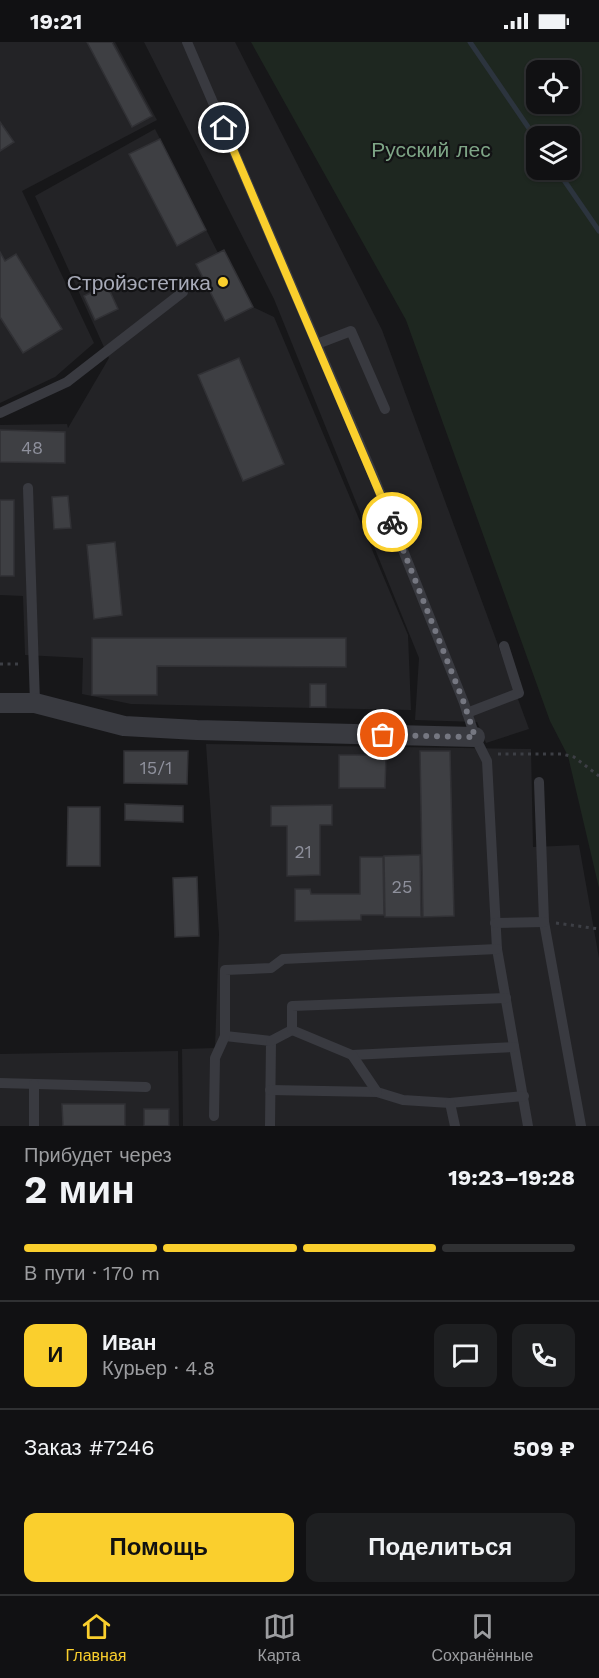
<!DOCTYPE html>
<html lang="ru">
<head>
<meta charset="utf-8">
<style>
  body { margin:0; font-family:"Work Sans",sans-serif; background:#1e1f21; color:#f1f3f6; height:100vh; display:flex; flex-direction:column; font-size:22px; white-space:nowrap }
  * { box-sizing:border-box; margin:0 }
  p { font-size:20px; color:#9c9da0 }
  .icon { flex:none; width:33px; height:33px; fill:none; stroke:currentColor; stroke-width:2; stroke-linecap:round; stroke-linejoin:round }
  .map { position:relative; height:1084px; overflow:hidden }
  .panel { display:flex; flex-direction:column; background:#111113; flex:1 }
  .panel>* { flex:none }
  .fabs { position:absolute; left:526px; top:18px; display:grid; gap:12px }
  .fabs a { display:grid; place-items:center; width:54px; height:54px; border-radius:12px; background:#111113; box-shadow:0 2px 4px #0004,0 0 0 2px #303133; font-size:30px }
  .pin { position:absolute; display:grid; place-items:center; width:51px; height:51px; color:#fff; margin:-26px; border:3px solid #fff; border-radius:50%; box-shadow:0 2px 6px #0007 }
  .courier { position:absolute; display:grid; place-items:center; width:60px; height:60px; margin:-30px; border:4px solid #facf2d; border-radius:50%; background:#fff; color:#222; box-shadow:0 2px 8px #0007 }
  .head em { font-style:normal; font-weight:700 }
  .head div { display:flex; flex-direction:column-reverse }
  .head { display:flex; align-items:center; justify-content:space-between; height:102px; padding:0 24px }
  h1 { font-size:39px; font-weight:700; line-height:45px }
  .bar { display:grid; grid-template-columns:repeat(4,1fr); gap:9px 6px; align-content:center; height:72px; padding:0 24px }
  .bar i { height:8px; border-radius:4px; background:#303133 }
  .bar .current { background:#facf2d }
  .bar p { grid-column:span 4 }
  .line { display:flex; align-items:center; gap:15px; padding:0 24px; border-top:2px solid #303133 }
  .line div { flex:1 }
  .round { display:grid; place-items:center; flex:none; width:63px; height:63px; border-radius:12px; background:#1e1f21 }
  .action { display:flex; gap:12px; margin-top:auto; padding:12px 24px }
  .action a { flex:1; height:69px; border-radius:12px; background:#facf2d; color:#111; font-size:24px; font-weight:700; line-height:69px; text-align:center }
  .action a+a { background:#1e1f21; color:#f1f3f6 }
  .status { display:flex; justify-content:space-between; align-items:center; height:42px; padding:0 30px; background:#111113; direction:ltr }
  .status svg { height:16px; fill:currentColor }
  .tab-bar { display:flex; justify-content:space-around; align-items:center; height:84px; border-top:2px solid #303133; background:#111113; font-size:16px; color:#9c9da0 }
  .tab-bar a { display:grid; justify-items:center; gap:3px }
  .tab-bar .current { color:#facf2d }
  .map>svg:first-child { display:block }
  .built { fill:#232326 }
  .green { fill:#1e2720; fill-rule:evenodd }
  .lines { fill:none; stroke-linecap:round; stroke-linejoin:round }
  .stream { stroke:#2c343e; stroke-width:5 }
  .building { fill:#3e3f43; stroke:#313135; stroke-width:1.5 }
  .path { stroke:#3d3f45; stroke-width:3; stroke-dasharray:3 4.5; stroke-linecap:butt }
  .lane { stroke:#393a40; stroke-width:10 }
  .street { stroke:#393a40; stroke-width:20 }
  .done { stroke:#757781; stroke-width:6; stroke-dasharray:0 10.8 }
  .route { stroke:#facf2d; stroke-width:8 }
  .poi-dot { fill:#facf2d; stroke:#121214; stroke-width:2 }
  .labels { text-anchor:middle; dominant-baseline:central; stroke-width:4.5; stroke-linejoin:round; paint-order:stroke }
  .number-label { font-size:18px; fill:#8e909c }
  .park-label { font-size:21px; fill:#7ea586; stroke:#121214 }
  .poi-label { font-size:21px; fill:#a8abb9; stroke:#121214; text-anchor:end }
</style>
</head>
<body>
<div class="status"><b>19:21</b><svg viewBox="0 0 49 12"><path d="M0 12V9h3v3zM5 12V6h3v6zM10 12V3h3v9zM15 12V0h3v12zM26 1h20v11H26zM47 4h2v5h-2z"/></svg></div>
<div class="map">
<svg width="599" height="1084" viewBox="0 0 599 1084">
  <rect width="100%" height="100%" fill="#171719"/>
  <g class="built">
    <polygon points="0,0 115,0 157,78 22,149 94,301 55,335 0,361"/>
    <polygon points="144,0 235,0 382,288 529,687 486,701 477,680 415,678 419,616 274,257"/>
    <polygon points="155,87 218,211 224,208 253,265 274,275 408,593 411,668 131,662 82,652 83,616 25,613 23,554 0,553 0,383 67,382 68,386 109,316 35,154"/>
    <polygon points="206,702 531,707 533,805 579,803 599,916 599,1084 183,1084 182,1007 215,1006 219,892"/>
    <polygon points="178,1009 179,1084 0,1084 0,1012"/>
  </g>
  <path class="green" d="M251 0H599V846L568 714 550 679 406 278ZM537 28H570V62H537ZM537 94H570V128H537Z"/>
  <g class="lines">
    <g class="stream">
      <polyline points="470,0 537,98"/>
      <polyline points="557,128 599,189"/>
    </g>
  </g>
  <g class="building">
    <polygon points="87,0 112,0 152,74 132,85"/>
    <polygon points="0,80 14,100 0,109"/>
    <polygon points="160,97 206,188 177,204 129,112"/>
    <polygon points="224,208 253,265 225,279 196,222"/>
    <polygon points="0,210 5,219 16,212 62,287 23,311 0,275"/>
    <polygon points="107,243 118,267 95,278 84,254"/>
    <polygon points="239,316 284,422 243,439 198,333"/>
    <polygon points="0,388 65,390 65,421 0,420"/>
    <polygon points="68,454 71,486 54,487 52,455"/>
    <rect x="0" y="458" width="14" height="76"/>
    <polygon points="115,500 122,573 94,577 87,503"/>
    <polygon points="92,596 346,596 346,625 157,624 157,653 92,653"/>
    <rect x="310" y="642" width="16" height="23"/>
    <polygon points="124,709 188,709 187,742 124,741"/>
    <polygon points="420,709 450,709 454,874 423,875"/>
    <polygon points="339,713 386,713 385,746 339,746"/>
    <polygon points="125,762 183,764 183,780 125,778"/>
    <polygon points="332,763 332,783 320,783 320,833 287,834 287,784 271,784 271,764"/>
    <polygon points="68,765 100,765 100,824 67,824"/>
    <polygon points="420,813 421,875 385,875 384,814"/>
    <polygon points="360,815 383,815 384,873 361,873 361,878 295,879 295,847 310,847 311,852 360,852"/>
    <polygon points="197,835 199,894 175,895 173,836"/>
    <polygon points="62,1062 125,1062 125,1084 63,1084"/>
    <rect x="144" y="1067" width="25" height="17"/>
  </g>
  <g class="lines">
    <g class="path">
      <polyline points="0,622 22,622"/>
      <polyline points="498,712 562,712 574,715 599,734"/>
      <polyline points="556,881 599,887"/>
    </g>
    <g class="lane">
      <polyline points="187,0 373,433 464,661 475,695 487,719 497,907 528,1084"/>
      <polyline points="317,302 351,289 385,367"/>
      <polyline points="0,371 67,340 183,250"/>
      <polyline points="28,446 35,661"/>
      <polyline points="467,671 519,651 504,604"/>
      <polyline points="539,740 544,880 581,1084"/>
      <polyline points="495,881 544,880"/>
      <polyline points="225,994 271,999 270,1084"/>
      <polyline points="271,999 292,988"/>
      <polyline points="352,1013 514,1005"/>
      <polyline points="0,1041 146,1045"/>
      <polyline points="34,1042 34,1084"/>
      <polyline points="270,1048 377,1050 403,1058 450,1061 524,1054"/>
      <polyline points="377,1050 352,1013 292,988 292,964 506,956"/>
      <polyline points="450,1061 455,1084"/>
      <polyline points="214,1074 215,1016 225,994 225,928 271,926 283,917 497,907"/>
    </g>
    <polyline class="street" points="0,661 35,661 124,684 197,688 475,695"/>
  </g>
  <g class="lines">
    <polyline class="done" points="383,693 475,695 464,661 392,480"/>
    <polyline class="route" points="224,86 392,480"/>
  </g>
  <circle class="poi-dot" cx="223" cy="240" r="6"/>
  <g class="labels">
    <g class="number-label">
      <text x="32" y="405">48</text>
      <text x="156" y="725">15/1</text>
      <text x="303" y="809">21</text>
      <text x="402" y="844">25</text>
    </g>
    <g class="park-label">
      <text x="431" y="107">Русский лес</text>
    </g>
    <g class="poi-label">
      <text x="211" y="240">Стройэстетика</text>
    </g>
  </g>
</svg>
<div class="fabs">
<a><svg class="icon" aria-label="locate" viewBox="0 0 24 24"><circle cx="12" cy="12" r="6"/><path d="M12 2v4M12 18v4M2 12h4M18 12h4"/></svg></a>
<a><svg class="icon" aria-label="layers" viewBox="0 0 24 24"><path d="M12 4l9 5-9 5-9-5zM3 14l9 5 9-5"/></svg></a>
</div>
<div class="pin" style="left:383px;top:693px;background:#ea580c"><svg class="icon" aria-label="bag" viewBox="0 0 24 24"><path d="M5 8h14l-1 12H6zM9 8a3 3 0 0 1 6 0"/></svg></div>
<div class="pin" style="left:224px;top:86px;background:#1f2937"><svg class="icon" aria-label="home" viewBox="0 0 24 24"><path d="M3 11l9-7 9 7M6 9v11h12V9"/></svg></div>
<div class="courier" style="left:392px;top:480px"><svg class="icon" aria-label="bike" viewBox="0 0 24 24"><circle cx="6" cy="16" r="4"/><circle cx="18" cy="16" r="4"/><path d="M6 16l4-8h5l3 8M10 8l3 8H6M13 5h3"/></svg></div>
</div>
<section class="panel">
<div class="head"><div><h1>2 мин</h1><p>Прибудет через</p></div><em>19:23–19:28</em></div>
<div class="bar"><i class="current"></i><i class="current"></i><i class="current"></i><i></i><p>В пути · 170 m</p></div>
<div class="line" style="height:108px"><b class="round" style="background:#facf2d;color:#111">И</b><div><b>Иван</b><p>Курьер · 4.8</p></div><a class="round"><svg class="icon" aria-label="chat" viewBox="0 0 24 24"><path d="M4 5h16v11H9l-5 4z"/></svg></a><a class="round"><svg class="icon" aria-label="phone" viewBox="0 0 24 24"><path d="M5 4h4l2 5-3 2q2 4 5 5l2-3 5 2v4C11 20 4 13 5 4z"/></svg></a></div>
<div class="line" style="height:78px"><div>Заказ #7246</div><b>509 ₽</b></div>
<div class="action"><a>Помощь</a><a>Поделиться</a></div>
</section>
<nav class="tab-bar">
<a class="current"><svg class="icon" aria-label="home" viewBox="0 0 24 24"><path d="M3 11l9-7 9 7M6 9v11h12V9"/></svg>Главная</a>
<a><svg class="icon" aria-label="map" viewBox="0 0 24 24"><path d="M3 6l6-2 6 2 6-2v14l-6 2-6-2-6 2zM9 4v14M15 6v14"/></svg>Карта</a>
<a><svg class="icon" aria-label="saved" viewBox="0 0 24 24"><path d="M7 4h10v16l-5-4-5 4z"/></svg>Сохранённые</a>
</nav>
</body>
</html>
